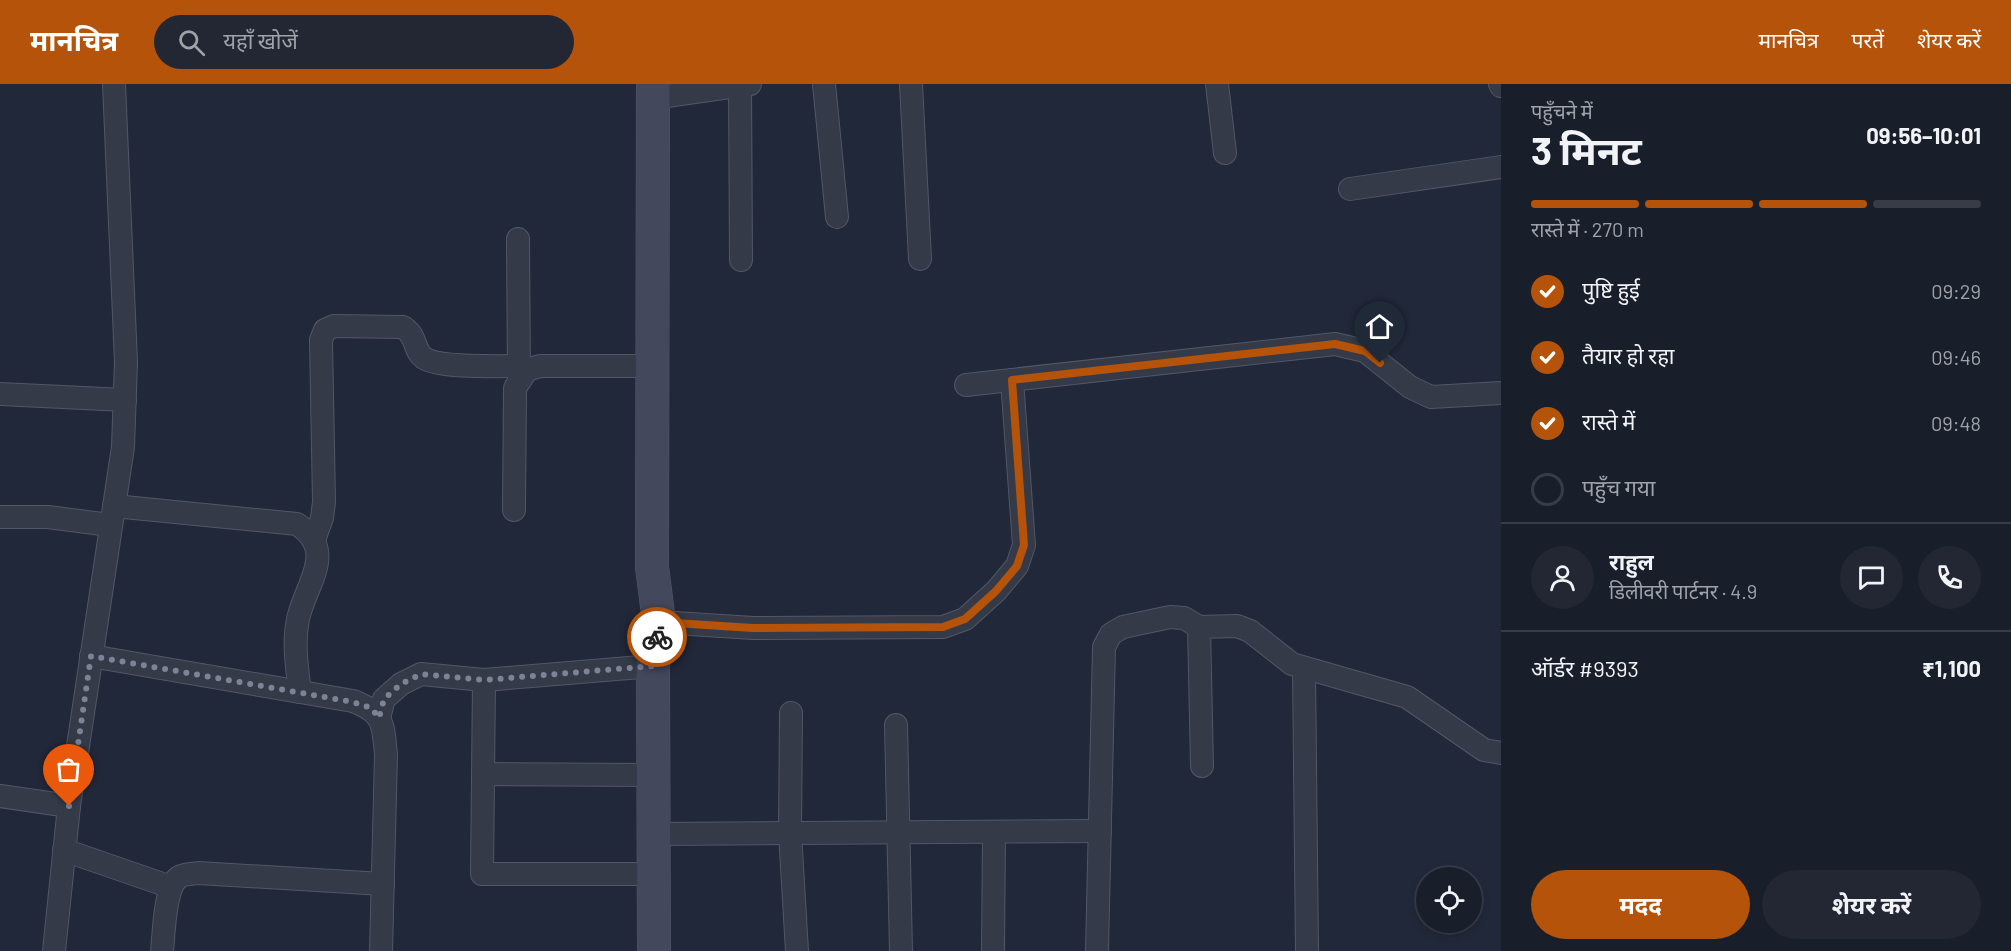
<!DOCTYPE html>
<html lang="hi">
<head>
<meta charset="utf-8">
<style>
  body { margin:0; font-family:Barlow,"Noto Sans Devanagari",sans-serif; background:#222733; color:#f1f3f6; height:100vh; display:flex; flex-direction:column; font-size:22px; white-space:nowrap }
  * { box-sizing:border-box; margin:0 }
  p { font-size:20px; color:#9fa2a9 }
  .icon { flex:none; width:33px; height:33px; fill:none; stroke:currentColor; stroke-width:2; stroke-linecap:round; stroke-linejoin:round }
  .map { position:relative; flex:1; overflow:hidden }
  .details { display:flex; flex-direction:column; background:#191e2b; width:510px }
  .details>* { flex:none }
  .buttons { position:absolute; left:1416px; top:783px; display:grid; gap:12px }
  .buttons a { display:grid; place-items:center; width:66px; height:66px; border-radius:50%; background:#191e2b; box-shadow:0 3px 9px #0003,0 0 0 2px #373c47; font-size:30px }
  .pin { position:absolute; display:grid; place-items:center; width:51px; height:51px; color:#fff; margin:-62px -26px; border-radius:50% 50% 50% 0; rotate:-45deg; box-shadow:0 0 6px #0007 }
  .pin .icon { rotate:45deg }
  .courier { position:absolute; display:grid; place-items:center; width:60px; height:60px; margin:-30px; border:4px solid #b45309; border-radius:50%; background:#fff; color:#222; box-shadow:0 2px 8px #0007 }
  .overview em { font-style:normal; font-weight:700 }
  .overview div { display:flex; flex-direction:column-reverse }
  .overview { display:flex; align-items:center; justify-content:space-between; height:102px; padding:0 30px }
  h1 { font-size:39px; font-weight:700; line-height:45px }
  .bar { display:grid; grid-template-columns:repeat(4,1fr); gap:9px 6px; align-content:center; height:72px; padding:0 30px }
  .bar i { height:8px; border-radius:4px; background:#373c47 }
  .bar .selected { background:#b45309 }
  .bar p { grid-column:span 4 }
  .line { display:flex; align-items:center; gap:15px; padding:0 30px; border-top:2px solid #373c47 }
  .line div { flex:1 }
  .round { display:grid; place-items:center; flex:none; width:63px; height:63px; border-radius:32px; background:#222733 }
  ol { padding:0 30px; list-style:none }
  li { display:flex; align-items:center; gap:18px; height:66px }
  li p { margin-inline-start:auto }
  li .icon { padding:6px; border-radius:50%; background:#b45309; color:#fff; stroke-width:4 }
  li:last-child { color:#9fa2a9 }
  li i { width:33px; height:33px; border:3px solid #373c47; border-radius:50% }
  .action { display:flex; gap:12px; margin-top:auto; padding:12px 30px }
  .action a { flex:1; height:69px; border-radius:36px; background:#b45309; color:#fff; font-size:24px; font-weight:700; line-height:69px; text-align:center }
  .action a+a { background:#222733; color:#f1f3f6 }
  header { display:flex; align-items:center; gap:36px; box-sizing:border-box; height:84px; padding:0 30px; background:#b45309; color:#fff }
  header strong { font-size:28px }
  nav { display:flex; gap:33px; margin-inline-start:auto; font-size:21px }
  .search { width:420px; height:54px; background:#222733; display:flex; align-items:center; gap:15px; box-sizing:border-box; padding:0 21px; border-radius:33px; color:#9fa2a9; font-size:22px }
  main { display:flex; flex:1; min-height:0 }
  .map>svg:first-child { display:block }
  .lines { fill:none; stroke-linecap:round; stroke-linejoin:round }
  .street-casing { stroke:#525767; stroke-width:24 }
  .secondary-casing { stroke:#525767; stroke-width:34 }
  .street { stroke:#353a49; stroke-width:22 }
  .secondary { stroke:#43485c; stroke-width:33 }
  .done { stroke:#7d8395; stroke-width:6; stroke-dasharray:0 10.8 }
  .route { stroke:#b45309; stroke-width:8 }
</style>
</head>
<body>
<header>
<strong>मानचित्र</strong>
<div class="search"><svg class="icon" aria-label="search" viewBox="0 0 24 24"><circle cx="10" cy="10" r="6"/><path d="M15 15l6 6"/></svg>यहाँ खोजें</div>
<nav><a>मानचित्र</a><a>परतें</a><a>शेयर करें</a></nav>
</header>
<main>
<div class="map">
<svg width="1501" height="867" viewBox="0 0 1501 867">
  <rect width="100%" height="100%" fill="#212839"/>
  <g class="lines">
    <g class="street-casing">
      <g id="street">
        <polyline points="824,0 837,133"/>
        <polyline points="911,0 920,175"/>
        <polyline points="1217,0 1225,69"/>
        <polyline points="1500,0 1501,2"/>
        <polyline points="740,1 741,176"/>
        <polyline points="653,14 750,0"/>
        <polyline points="1350,105 1501,83"/>
        <polyline points="518,155 519,294"/>
        <polyline points="966,301 1335,260 1365,267 1410,303 1431,313 1501,309"/>
        <polyline points="0,310 125,316"/>
        <path d="M114 422 297 440C338 467 306 499 298 535 293 559 297 584 300 608"/>
        <polyline points="514,426 515,304 527,286 540,282 654,282"/>
        <polyline points="0,433 48,433 110,441"/>
        <path d="M314 456 322 434 324 418 321 256 325 246 334 242 403 243C418 253 413 266 424 274 438 284 499 282 519 282"/>
        <polyline points="659,538 753,544 943,543 965,535 996,507 1017,482 1024,461 1012,296"/>
        <polyline points="1199,543 1202,682"/>
        <path d="M91 572 353 617C384 629 383 639 386 671L381 867"/>
        <polyline points="1304,586 1307,867"/>
        <polyline points="484,596 482,790 654,790"/>
        <polyline points="791,629 790,749 797,867"/>
        <polyline points="379,634 384,615 401,600 421,590 484,596 653,582"/>
        <polyline points="896,641 901,867"/>
        <polyline points="484,690 653,691"/>
        <polyline points="0,712 69,722"/>
        <polyline points="653,750 1100,747"/>
        <polyline points="64,766 171,803"/>
        <polyline points="54,867 69,722 123,363 126,278 114,0"/>
        <path d="M162 867C164 850 164 804 179 793 184 790 192 790 198 789L383 800"/>
        <polyline points="993,867 994,748"/>
        <polyline points="1097,867 1104,563 1111,550 1123,543 1170,533 1184,534 1199,543 1237,542 1250,547 1292,580 1407,613 1484,666 1501,669"/>
      </g>
    </g>
    <g class="secondary-casing">
      <polyline id="secondary" points="653,0 652,483 659,538 653,582 654,867"/>
    </g>
    <use href="#street" class="street"/>
    <use href="#secondary" class="secondary"/>
  </g>
  <g class="lines">
    <polyline class="done" points="69,722 91,572 353,618 371,624 379,634 384,615 401,600 421,590 484,596 653,582 657,553"/>
    <polyline class="route" points="657,553 659,538 753,544 943,543 965,535 996,507 1017,482 1024,461 1012,296 1335,260 1365,267 1380,279"/>
  </g>
</svg>
<div class="buttons">
<a><svg class="icon" aria-label="locate" viewBox="0 0 24 24"><circle cx="12" cy="12" r="6"/><path d="M12 2v4M12 18v4M2 12h4M18 12h4"/></svg></a>
</div>
<div class="pin" style="left:69px;top:722px;background:#ea580c"><svg class="icon" aria-label="bag" viewBox="0 0 24 24"><path d="M5 8h14l-1 12H6zM9 8a3 3 0 0 1 6 0"/></svg></div>
<div class="pin" style="left:1380px;top:279px;background:#1f2937"><svg class="icon" aria-label="home" viewBox="0 0 24 24"><path d="M3 11l9-7 9 7M6 9v11h12V9"/></svg></div>
<div class="courier" style="left:657px;top:553px"><svg class="icon" aria-label="bike" viewBox="0 0 24 24"><circle cx="6" cy="16" r="4"/><circle cx="18" cy="16" r="4"/><path d="M6 16l4-8h5l3 8M10 8l3 8H6M13 5h3"/></svg></div>
</div>
<section class="details">
<div class="overview"><div><h1>3 मिनट</h1><p>पहुँचने में</p></div><em>09:56–10:01</em></div>
<div class="bar"><i class="selected"></i><i class="selected"></i><i class="selected"></i><i></i><p>रास्ते में · 270 m</p></div>
<ol>
<li><svg class="icon" aria-label="check" viewBox="0 0 24 24"><path d="M5 12l5 5 9-10"/></svg>पुष्टि हुई<p>09:29</p></li>
<li><svg class="icon" aria-label="check" viewBox="0 0 24 24"><path d="M5 12l5 5 9-10"/></svg>तैयार हो रहा<p>09:46</p></li>
<li><svg class="icon" aria-label="check" viewBox="0 0 24 24"><path d="M5 12l5 5 9-10"/></svg>रास्ते में<p>09:48</p></li>
<li><i></i>पहुँच गया</li>
</ol>
<div class="line" style="height:108px"><a class="round"><svg class="icon" aria-label="person" viewBox="0 0 24 24"><circle cx="12" cy="8" r="4"/><path d="M4 21q1-7 8-7t8 7"/></svg></a><div><b>राहुल</b><p>डिलीवरी पार्टनर · 4.9</p></div><a class="round"><svg class="icon" aria-label="chat" viewBox="0 0 24 24"><path d="M4 5h16v11H9l-5 4z"/></svg></a><a class="round"><svg class="icon" aria-label="phone" viewBox="0 0 24 24"><path d="M5 4h4l2 5-3 2q2 4 5 5l2-3 5 2v4C11 20 4 13 5 4z"/></svg></a></div>
<div class="line" style="height:78px"><div>ऑर्डर #9393</div><b>₹1,100</b></div>
<div class="action"><a>मदद</a><a>शेयर करें</a></div>
</section>
</main>
</body>
</html>
